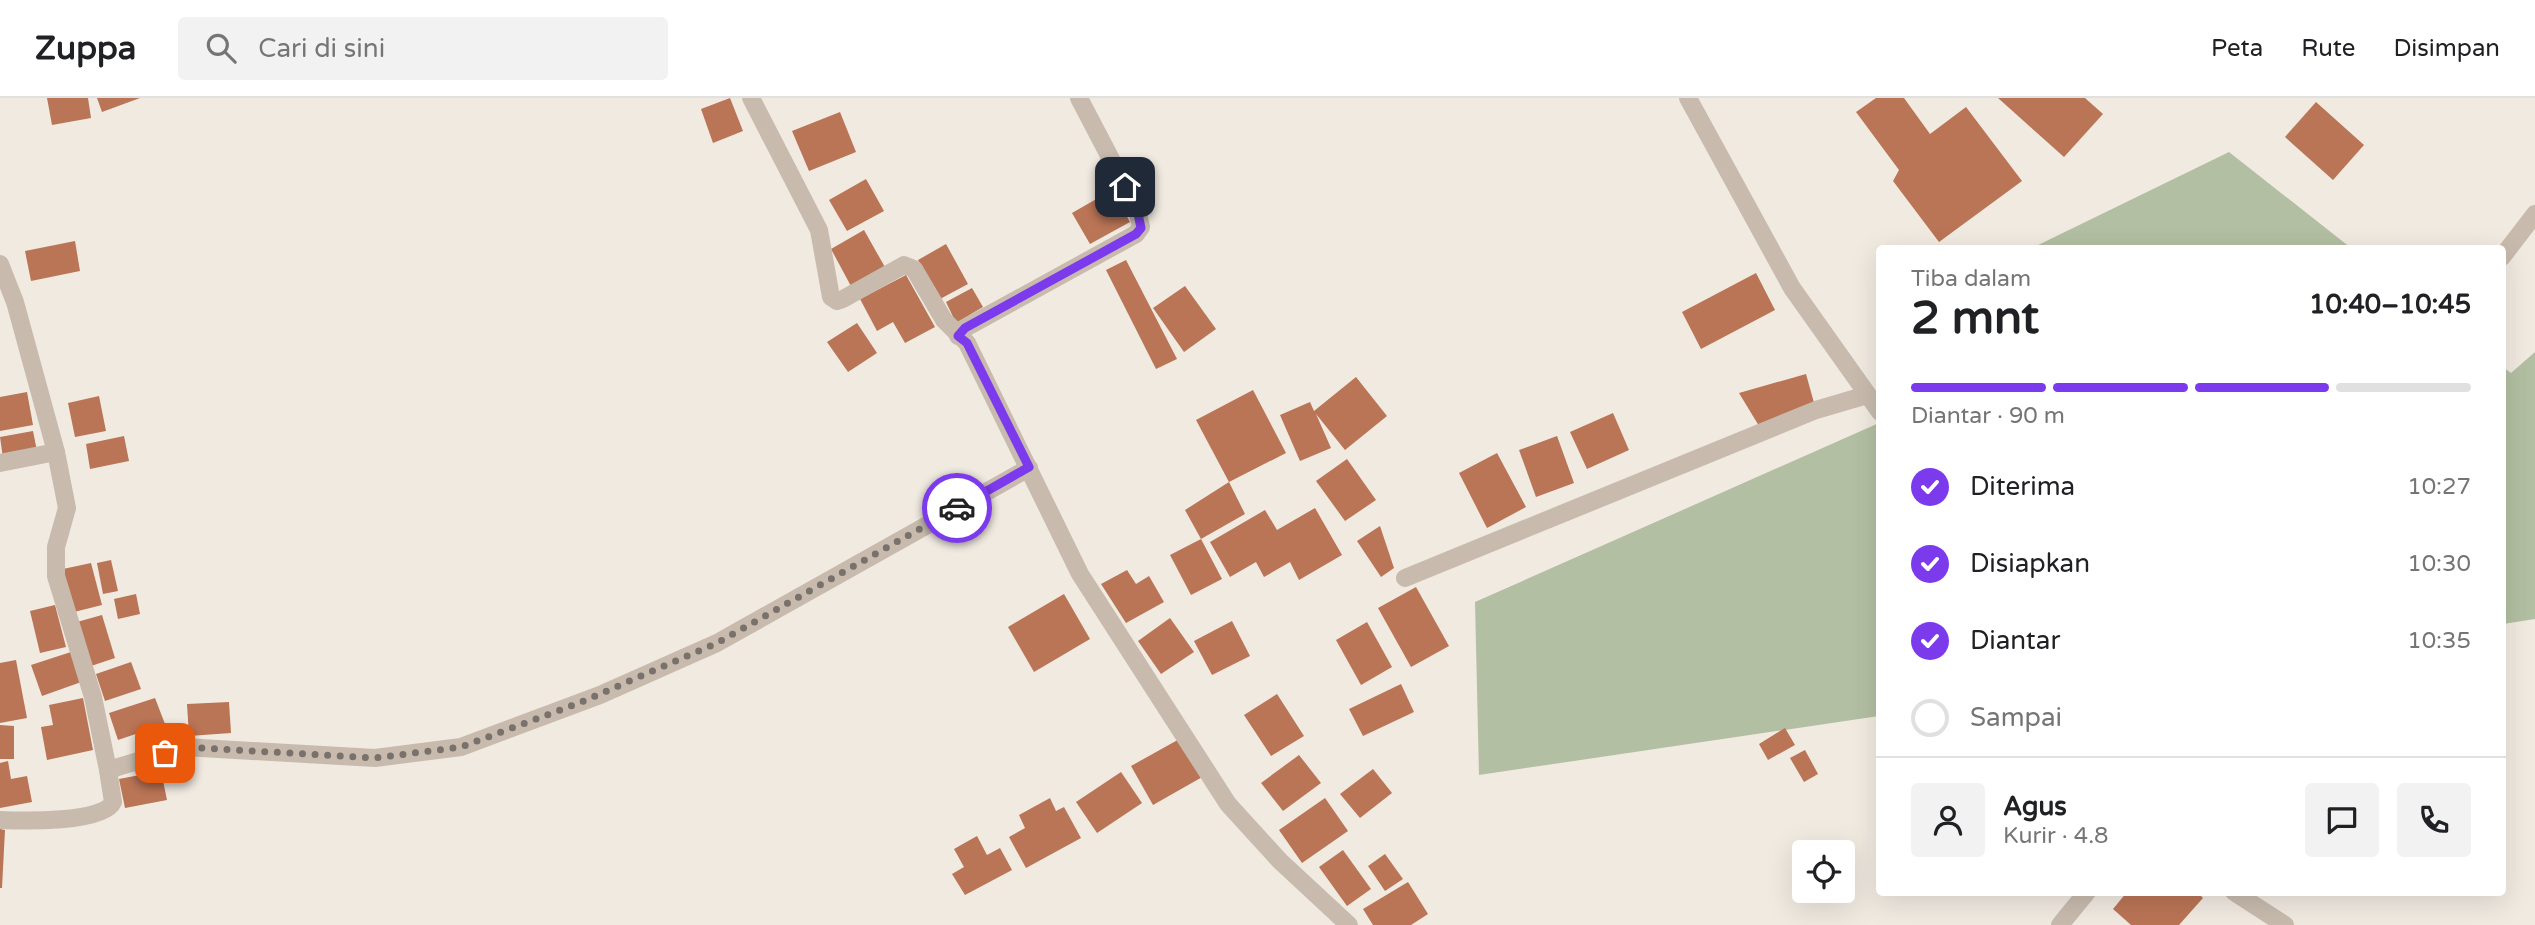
<!DOCTYPE html>
<html lang="id">
<head>
<meta charset="utf-8">
<style>
  body { margin:0; font-family:"Varela Round",sans-serif; background:#f2f2f2; color:#202124; height:100vh; display:flex; flex-direction:column; font-size:26px; white-space:nowrap }
  * { box-sizing:border-box; margin:0 }
  p { font-size:23px; color:#757577 }
  .icon { flex:none; width:38px; height:38px; fill:none; stroke:currentColor; stroke-width:2; stroke-linecap:round; stroke-linejoin:round }
  .map { position:relative; flex:1; overflow:hidden }
  .drawer { position:absolute; left:1876px; top:147px; width:630px; height:651px; display:flex; flex-direction:column; background:#fff; border-radius:7px; box-shadow:0 7px 28px #0002 }
  .drawer>* { flex:none }
  .controls { position:absolute; left:1792px; top:742px; display:grid; gap:14px }
  .controls a { display:grid; place-items:center; width:63px; height:63px; border-radius:7px; background:#fff; box-shadow:0 7px 28px #0002; font-size:35px }
  .pin { position:absolute; display:grid; place-items:center; width:60px; height:60px; color:#fff; margin:-30px; border-radius:14px; box-shadow:0 4px 10px #0006 }
  .courier { position:absolute; display:grid; place-items:center; width:70px; height:70px; margin:-35px; border:5px solid #7c3aed; border-radius:50%; background:#fff; color:#222; box-shadow:0 2px 9px #0007 }
  .headline em { font-style:normal; font-weight:700 }
  .headline div { display:flex; flex-direction:column-reverse }
  .headline { display:flex; align-items:center; justify-content:space-between; height:119px; padding:0 35px }
  h1 { font-size:46px; font-weight:700; line-height:52px }
  .bar { display:grid; grid-template-columns:repeat(4,1fr); gap:10px 7px; align-content:center; height:84px; padding:0 35px }
  .bar i { height:9px; border-radius:5px; background:#e0e0e0 }
  .bar .current { background:#7c3aed }
  .bar p { grid-column:span 4 }
  .line { display:flex; align-items:center; gap:18px; padding:0 35px; border-top:2px solid #e0e0e0 }
  .line div { flex:1 }
  .round { display:grid; place-items:center; flex:none; width:74px; height:74px; border-radius:7px; background:#f2f2f2 }
  ol { padding:0 35px; list-style:none }
  li { display:flex; align-items:center; gap:21px; height:77px }
  li p { margin-inline-start:auto }
  li .icon { padding:7px; border-radius:50%; background:#7c3aed; color:#fff; stroke-width:4 }
  li:last-child { color:#757577 }
  li i { width:38px; height:38px; border:4px solid #e0e0e0; border-radius:50% }
  header { display:flex; align-items:center; gap:42px; box-sizing:border-box; height:98px; padding:0 35px; background:#fff; border-bottom:2px solid #e0e0e0 }
  header strong { font-size:33px }
  nav { display:flex; gap:38px; margin-inline-start:auto; font-size:24px }
  .search { width:490px; height:63px; background:#f2f2f2; display:flex; align-items:center; gap:18px; box-sizing:border-box; padding:0 24px; border-radius:7px; color:#757577; font-size:26px }
  .map>svg:first-child { display:block }
  .green { fill:#b3bfa2 }
  .building { fill:#ba7456 }
  .lines { fill:none; stroke-linecap:round; stroke-linejoin:round }
  .minor { stroke:#c8bbae; stroke-width:18 }
  .done { stroke:#79716b; stroke-width:7; stroke-dasharray:0 12.6 }
  .route { stroke:#7c3aed; stroke-width:9 }
</style>
</head>
<body>
<header>
<strong>Zuppa</strong>
<div class="search"><svg class="icon" aria-label="search" viewBox="0 0 24 24"><circle cx="10" cy="10" r="6"/><path d="M15 15l6 6"/></svg>Cari di sini</div>
<nav><a>Peta</a><a>Rute</a><a>Disimpan</a></nav>
</header>
<div class="map">
<svg width="2535" height="827" viewBox="0 0 2535 827">
  <rect width="100%" height="100%" fill="#f1eae1"/>
  <g class="green">
    <polygon points="2229,54 2351,150 2032,150"/>
    <polygon points="2535,254 2535,521 2503,526 2503,269 2511,275"/>
    <polygon points="1879,325 1879,618 1479,677 1475,504"/>
  </g>
  <g class="building">
    <polygon points="47,0 88,0 91,20 52,27"/>
    <polygon points="97,0 140,0 102,14"/>
    <polygon points="730,0 743,33 713,45 701,11"/>
    <polygon points="1876,0 1904,0 1930,36 1966,9 2022,83 1939,144 1893,83 1899,72 1856,14"/>
    <polygon points="1998,0 2085,0 2103,16 2064,59"/>
    <polygon points="2316,4 2364,47 2333,82 2285,39"/>
    <polygon points="840,14 856,54 809,73 792,33"/>
    <polygon points="866,81 884,113 847,133 829,102"/>
    <polygon points="1112,92 1130,124 1090,146 1072,115"/>
    <polygon points="864,132 886,171 852,190 831,151"/>
    <polygon points="75,143 80,173 31,183 25,153"/>
    <polygon points="946,146 968,186 940,201 918,162"/>
    <polygon points="1126,162 1177,261 1156,271 1106,172"/>
    <polygon points="1756,175 1775,212 1701,251 1682,214"/>
    <polygon points="906,177 935,229 905,245 893,224 877,233 860,201"/>
    <polygon points="1185,188 1216,231 1184,254 1153,210"/>
    <polygon points="972,190 983,209 956,225 946,204"/>
    <polygon points="857,225 877,255 848,274 827,244"/>
    <polygon points="1806,276 1816,312 1759,328 1739,295"/>
    <polygon points="1356,279 1387,318 1345,352 1316,316 1331,350 1300,363 1280,317 1310,304 1314,313"/>
    <polygon points="1253,292 1286,355 1229,384 1196,322"/>
    <polygon points="27,294 33,327 0,333 0,299"/>
    <polygon points="99,298 106,333 75,339 68,305"/>
    <polygon points="1613,315 1629,352 1587,371 1570,334"/>
    <polygon points="33,333 37,353 3,360 0,339"/>
    <polygon points="124,338 129,363 90,371 86,346"/>
    <polygon points="1557,338 1574,385 1536,399 1519,352"/>
    <polygon points="1497,355 1526,409 1487,430 1459,375"/>
    <polygon points="1347,361 1376,402 1345,423 1316,383"/>
    <polygon points="1229,384 1245,416 1201,441 1185,412"/>
    <polygon points="1315,410 1342,457 1299,482 1290,464 1264,479 1256,464 1230,479 1210,444 1265,412 1277,432"/>
    <polygon points="1380,428 1394,470 1381,479 1357,443"/>
    <polygon points="1201,441 1222,481 1191,497 1170,457"/>
    <polygon points="111,462 118,493 103,496 97,465"/>
    <polygon points="91,465 102,507 74,514 63,471"/>
    <polygon points="1127,472 1136,486 1149,478 1164,504 1126,525 1101,486"/>
    <polygon points="1416,489 1449,548 1411,569 1378,510"/>
    <polygon points="136,496 140,516 118,521 114,501"/>
    <polygon points="1064,496 1090,541 1034,574 1008,529"/>
    <polygon points="55,507 66,549 40,555 30,513"/>
    <polygon points="102,517 115,560 91,568 77,524"/>
    <polygon points="1170,520 1194,554 1161,576 1138,543"/>
    <polygon points="1232,523 1250,558 1212,577 1194,543"/>
    <polygon points="1367,524 1392,569 1361,587 1336,542"/>
    <polygon points="74,553 84,583 42,598 31,567"/>
    <polygon points="16,562 27,620 0,625 0,565"/>
    <polygon points="131,564 141,591 105,603 96,576"/>
    <polygon points="1401,586 1414,614 1363,638 1349,611"/>
    <polygon points="1277,596 1304,638 1271,658 1244,617"/>
    <polygon points="83,600 93,652 47,662 41,629 53,627 49,607"/>
    <polygon points="155,600 165,626 118,642 109,615"/>
    <polygon points="229,604 231,635 189,638 187,606"/>
    <polygon points="0,627 14,628 14,661 0,661"/>
    <polygon points="1785,630 1795,647 1768,662 1759,646"/>
    <polygon points="1183,639 1204,678 1153,707 1131,668"/>
    <polygon points="1805,652 1818,676 1804,684 1790,660"/>
    <polygon points="1299,657 1321,685 1283,713 1261,685"/>
    <polygon points="8,663 11,681 27,678 32,704 0,710 0,665"/>
    <polygon points="1373,671 1392,695 1360,720 1340,696"/>
    <polygon points="161,673 167,702 125,710 119,681"/>
    <polygon points="1121,674 1142,705 1097,735 1076,704"/>
    <polygon points="1050,700 1056,713 1064,709 1081,740 1026,770 1009,739 1025,730 1019,717"/>
    <polygon points="1325,700 1348,733 1302,765 1279,732"/>
    <polygon points="0,731 5,732 2,790 0,790"/>
    <polygon points="977,738 987,757 1000,750 1012,772 965,797 952,776 964,769 954,751"/>
    <polygon points="1343,752 1371,791 1347,808 1319,769"/>
    <polygon points="1385,756 1403,781 1385,793 1368,768"/>
    <polygon points="1408,784 1428,816 1411,827 1373,827 1363,811"/>
    <polygon points="2127,794 2197,794 2203,800 2179,827 2131,827 2113,811"/>
  </g>
  <g class="lines">
    <g class="minor">
      <polyline points="751,0 819,132 831,199 837,203 843,201 904,167 914,171 944,222 967,245 1080,476 1228,706 1280,763 1349,827"/>
      <polyline points="1688,0 1792,190 1880,314"/>
      <polyline points="2502,159 2535,116"/>
      <polyline points="0,166 15,204 56,354 0,365"/>
      <polyline points="958,238 965,230 1136,136 1141,129 1137,111 1079,0"/>
      <polyline points="56,354 67,410 56,449 56,478 93,599 108,672"/>
      <polyline points="1405,480 1816,312 1867,297"/>
      <path d="M0 722C22 723 104 725 113 704L108 672 184 649 375 660 461 649 600 597 717 545 1029 370"/>
      <polyline points="2234,794 2285,827"/>
      <polyline points="2060,827 2087,794"/>
    </g>
  </g>
  <g class="lines">
    <polyline class="done" points="165,655 184,649 375,660 461,649 579,605 717,545 957,410"/>
    <polyline class="route" points="957,410 1029,369 967,245 958,238 965,230 1136,136 1141,130 1137,111 1125,89"/>
  </g>
</svg>
<div class="controls">
<a><svg class="icon" aria-label="locate" viewBox="0 0 24 24"><circle cx="12" cy="12" r="6"/><path d="M12 2v4M12 18v4M2 12h4M18 12h4"/></svg></a>
</div>
<div class="pin" style="left:165px;top:655px;background:#ea580c"><svg class="icon" aria-label="bag" viewBox="0 0 24 24"><path d="M5 8h14l-1 12H6zM9 8a3 3 0 0 1 6 0"/></svg></div>
<div class="pin" style="left:1125px;top:89px;background:#1f2937"><svg class="icon" aria-label="home" viewBox="0 0 24 24"><path d="M3 11l9-7 9 7M6 9v11h12V9"/></svg></div>
<div class="courier" style="left:957px;top:410px"><svg class="icon" aria-label="car" viewBox="0 0 24 24"><path d="M5 17H2v-5l4-1 3-4h7l3 4 3 1v5h-3M9 17h6M6 11h13"/><circle cx="7" cy="17" r="2"/><circle cx="17" cy="17" r="2"/></svg></div>
<section class="drawer">
<div class="headline"><div><h1>2 mnt</h1><p>Tiba dalam</p></div><em>10:40–10:45</em></div>
<div class="bar"><i class="current"></i><i class="current"></i><i class="current"></i><i></i><p>Diantar · 90 m</p></div>
<ol>
<li><svg class="icon" aria-label="check" viewBox="0 0 24 24"><path d="M5 12l5 5 9-10"/></svg>Diterima<p>10:27</p></li>
<li><svg class="icon" aria-label="check" viewBox="0 0 24 24"><path d="M5 12l5 5 9-10"/></svg>Disiapkan<p>10:30</p></li>
<li><svg class="icon" aria-label="check" viewBox="0 0 24 24"><path d="M5 12l5 5 9-10"/></svg>Diantar<p>10:35</p></li>
<li><i></i>Sampai</li>
</ol>
<div class="line" style="height:126px"><a class="round"><svg class="icon" aria-label="person" viewBox="0 0 24 24"><circle cx="12" cy="8" r="4"/><path d="M4 21q1-7 8-7t8 7"/></svg></a><div><b>Agus</b><p>Kurir · 4.8</p></div><a class="round"><svg class="icon" aria-label="chat" viewBox="0 0 24 24"><path d="M4 5h16v11H9l-5 4z"/></svg></a><a class="round"><svg class="icon" aria-label="phone" viewBox="0 0 24 24"><path d="M5 4h4l2 5-3 2q2 4 5 5l2-3 5 2v4C11 20 4 13 5 4z"/></svg></a></div>
</section>
</div>
</body>
</html>
